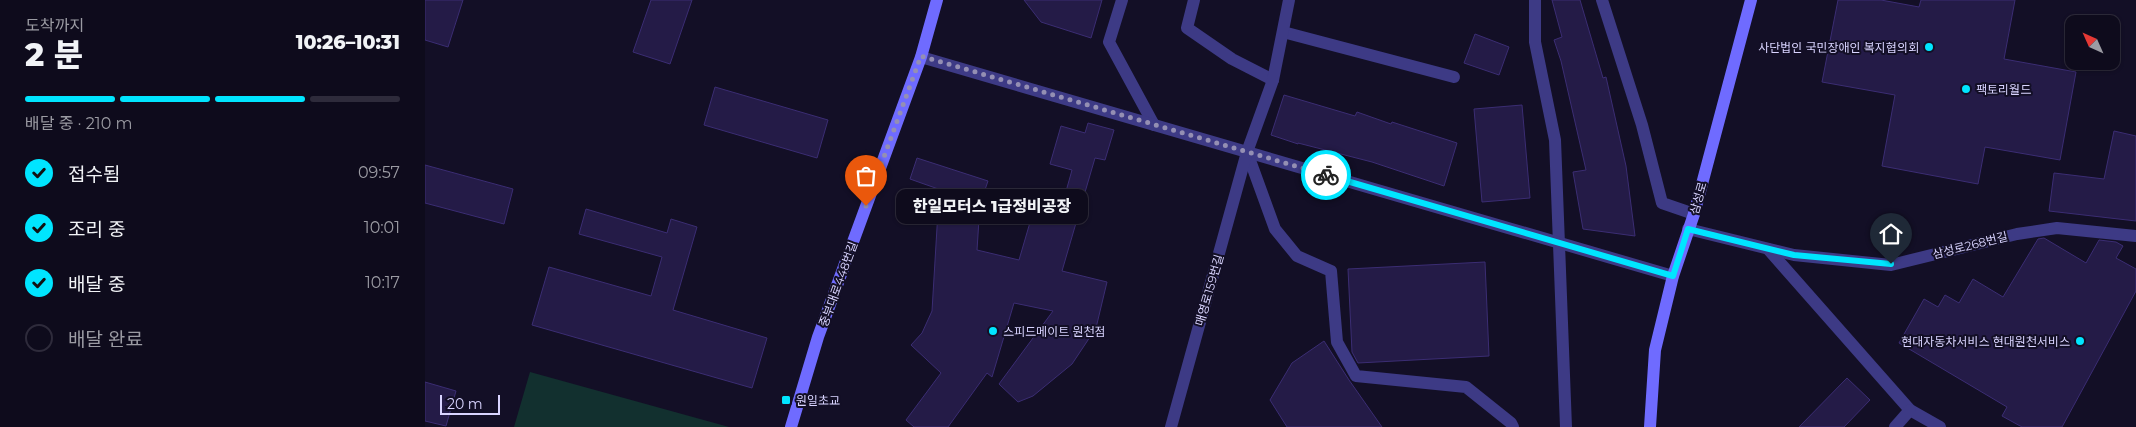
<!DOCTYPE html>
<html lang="ko">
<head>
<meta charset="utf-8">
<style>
  body { margin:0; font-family:Montserrat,"Noto Sans KR",sans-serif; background:#1c1929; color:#f1f3f6; height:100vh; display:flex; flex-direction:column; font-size:19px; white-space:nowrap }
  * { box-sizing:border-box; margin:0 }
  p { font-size:16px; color:#9b9ba3 }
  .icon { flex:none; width:28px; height:28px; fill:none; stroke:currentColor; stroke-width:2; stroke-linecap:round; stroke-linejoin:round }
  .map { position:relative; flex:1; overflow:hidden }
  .details { display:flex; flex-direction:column; background:#0e0b1c; width:425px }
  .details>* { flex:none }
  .needle { width:32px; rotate:315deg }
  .controls { position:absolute; left:1640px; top:15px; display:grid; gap:10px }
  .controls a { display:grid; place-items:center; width:55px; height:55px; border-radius:10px; background:#0e0b1c; box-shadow:0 1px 4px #0004,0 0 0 1px #2e2b3b; font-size:25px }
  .scale { position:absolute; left:15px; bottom:12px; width:60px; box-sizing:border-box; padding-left:5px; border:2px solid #d9d4ff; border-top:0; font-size:14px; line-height:18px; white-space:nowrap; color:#d9d4ff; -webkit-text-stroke:4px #130f26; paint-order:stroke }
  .pin { position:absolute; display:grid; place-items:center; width:42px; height:42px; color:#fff; margin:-51px -21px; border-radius:50% 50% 50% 0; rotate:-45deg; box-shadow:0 0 5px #0007 }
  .pin .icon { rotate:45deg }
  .courier { position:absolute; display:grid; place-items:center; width:50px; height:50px; margin:-25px; border:4px solid #00e5ff; border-radius:50%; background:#fff; color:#222; box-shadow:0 1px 6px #0007 }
  .bubble { position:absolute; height:35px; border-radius:10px; background:#0e0b1c; box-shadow:0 1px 4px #0004,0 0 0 1px #2e2b3b; font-size:16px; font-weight:800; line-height:35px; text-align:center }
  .head em { font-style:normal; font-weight:800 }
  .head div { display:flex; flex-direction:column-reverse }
  .head { display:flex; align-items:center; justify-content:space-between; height:85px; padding:0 25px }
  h1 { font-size:32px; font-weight:800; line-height:38px }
  .bar { display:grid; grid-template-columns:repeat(4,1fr); gap:8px 5px; align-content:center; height:60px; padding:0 25px }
  .bar i { height:6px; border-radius:4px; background:#2e2b3b }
  .bar .current { background:#00e5ff }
  .bar p { grid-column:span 4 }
  ol { padding:0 25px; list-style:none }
  li { display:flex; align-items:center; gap:15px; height:55px }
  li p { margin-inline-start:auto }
  li .icon { padding:5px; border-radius:50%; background:#00e5ff; color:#111; stroke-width:4 }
  li:last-child { color:#9b9ba3 }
  li i { width:28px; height:28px; border:2px solid #2e2b3b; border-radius:50% }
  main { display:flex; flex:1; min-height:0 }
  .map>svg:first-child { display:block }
  .green { fill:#12302f }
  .building { fill:#241b47; stroke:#3b2d73 }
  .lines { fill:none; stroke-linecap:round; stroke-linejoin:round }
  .street { stroke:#3d3a85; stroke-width:12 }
  .secondary { stroke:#6f6bff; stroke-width:12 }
  .done { stroke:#948fb3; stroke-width:5; stroke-dasharray:0 9 }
  .route { stroke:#00e5ff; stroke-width:6 }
  .poi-dot { fill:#00e5ff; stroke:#130f26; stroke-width:2 }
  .labels { text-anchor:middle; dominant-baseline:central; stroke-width:4; stroke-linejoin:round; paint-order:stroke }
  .poi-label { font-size:12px; fill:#d9d4ff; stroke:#130f26; text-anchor:start }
  .street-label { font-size:12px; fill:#d9d4ff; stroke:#130f26 }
</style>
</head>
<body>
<main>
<section class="details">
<div class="head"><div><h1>2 분</h1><p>도착까지</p></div><em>10:26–10:31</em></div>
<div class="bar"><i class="current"></i><i class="current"></i><i class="current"></i><i></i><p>배달 중 · 210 m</p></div>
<ol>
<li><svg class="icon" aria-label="check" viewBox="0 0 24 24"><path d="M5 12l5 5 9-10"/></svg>접수됨<p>09:57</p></li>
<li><svg class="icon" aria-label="check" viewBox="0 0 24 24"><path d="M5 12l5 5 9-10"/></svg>조리 중<p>10:01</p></li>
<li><svg class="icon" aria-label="check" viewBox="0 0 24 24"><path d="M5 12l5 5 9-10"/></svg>배달 중<p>10:17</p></li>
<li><i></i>배달 완료</li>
</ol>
</section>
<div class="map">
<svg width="1711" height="427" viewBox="0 0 1711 427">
  <rect width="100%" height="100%" fill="#130f26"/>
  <polygon class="green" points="105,372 304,427 89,427"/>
  <g class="building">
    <polygon points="0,0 38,0 23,47 0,40"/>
    <polygon points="226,0 267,0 245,64 208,52"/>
    <polygon points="599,0 677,0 666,38 616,22"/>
    <polygon points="1127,0 1155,0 1178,78 1181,77 1201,166 1210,236 1158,229 1148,172 1161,170 1136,61 1129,40 1137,37"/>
    <polygon points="1413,0 1456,0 1494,7 1496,0 1590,0 1579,59 1651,72 1635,160 1560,147 1553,184 1457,166 1470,95 1397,82"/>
    <polygon points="1050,34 1084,47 1074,75 1039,63"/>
    <polygon points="290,87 403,120 392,158 279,125"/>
    <polygon points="859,95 930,116 932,112 966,124 967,122 1032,143 1019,186 947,162 873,143 873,144 846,135"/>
    <polygon points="1097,105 1105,198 1057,202 1049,109"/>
    <polygon points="663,123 689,130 680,160 670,158 637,271 682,282 671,328 647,364 608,396 593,402 574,384 628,311 589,303 567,377 562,373 523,427 489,427 481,420 516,373 486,345 497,333 507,311 513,211 519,191 485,179 492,158 563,181 555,204 552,250 594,260 613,195 638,202 647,170 625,164 636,126 660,133"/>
    <polygon points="1689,131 1711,136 1711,221 1624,211 1629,173 1679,179"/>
    <polygon points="0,165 88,189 79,224 0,203"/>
    <polygon points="161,209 242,233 246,219 272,227 248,310 342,338 327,388 107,325 124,267 226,296 237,257 154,234"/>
    <polygon points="1619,238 1661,263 1674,240 1691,242 1698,246 1691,258 1711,269 1711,291 1637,427 1597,427 1577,416 1582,407 1474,343 1499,299 1513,307 1520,295 1534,303 1548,279 1578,297 1613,239"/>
    <polygon points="1060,262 1064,356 933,363 927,352 923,269"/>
    <polygon points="899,341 924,380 957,427 862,427 845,400 867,363"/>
    <polygon points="1422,378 1445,400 1419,427 1374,427"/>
    <polygon points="0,382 31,391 21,426 0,421"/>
  </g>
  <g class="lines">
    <g class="street">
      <polyline points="697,0 684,42 729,125"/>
      <polyline points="769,0 762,28 807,59 848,80"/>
      <polyline points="1110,0 1110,42 1130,140 1141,427"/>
      <polyline points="1177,0 1217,125 1237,203 1269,214"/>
      <polyline points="858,32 1029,77"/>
      <polyline points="496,57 1248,276"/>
      <polyline points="822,152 850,229 872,256 906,271 912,342 931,376 1041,387 1086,423 1088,427"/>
      <polyline points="1263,229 1369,255 1466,265 1592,234 1632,228 1711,236"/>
      <polyline points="1343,249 1485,410 1515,427"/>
      <polyline points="746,427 822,152 848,80 864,0"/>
      <polyline points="1470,427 1485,410"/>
    </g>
    <g class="secondary">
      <polyline points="366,427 393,337 496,57 512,0"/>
      <polyline points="1225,427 1230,350 1248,276 1269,214 1326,0"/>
    </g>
  </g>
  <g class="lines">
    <polyline class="done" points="441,206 496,56 901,175"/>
    <polyline class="route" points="901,175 1248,276 1263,229 1369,255 1466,264"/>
  </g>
  <g class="poi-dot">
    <circle cx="1504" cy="47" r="5"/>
    <circle cx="1541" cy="89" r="5"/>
    <circle cx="568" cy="331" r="5"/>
    <circle cx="1655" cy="341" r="5"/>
    <rect x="356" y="395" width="10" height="10" rx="2.5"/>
  </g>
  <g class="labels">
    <g class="poi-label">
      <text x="1494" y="47" text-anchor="end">사단법인 국민장애인 복지협의회</text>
      <text x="1551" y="89">팩토리월드</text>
      <text x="578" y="331">스피드메이트 원천점</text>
      <text x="1645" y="341" text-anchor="end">현대자동차서비스 현대원천서비스</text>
      <text x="371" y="400">원일초교</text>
    </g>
    <g class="street-label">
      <text transform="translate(1273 198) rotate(-74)">삼성로</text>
      <text transform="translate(1545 245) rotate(-14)">삼성로268번길</text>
      <text transform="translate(413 284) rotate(-70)">중부대로448번길</text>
      <text transform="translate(784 290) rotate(-74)">매영로159번길</text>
    </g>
  </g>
</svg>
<div class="controls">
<a><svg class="needle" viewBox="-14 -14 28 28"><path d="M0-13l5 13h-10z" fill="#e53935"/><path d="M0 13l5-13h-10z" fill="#9b9ba3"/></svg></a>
</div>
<div class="scale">20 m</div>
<div class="pin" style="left:441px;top:206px;background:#ea580c"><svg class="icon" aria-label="bag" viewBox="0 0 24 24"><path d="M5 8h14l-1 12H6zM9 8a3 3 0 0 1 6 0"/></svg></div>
<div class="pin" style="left:1466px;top:264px;background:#1f2937"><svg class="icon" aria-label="home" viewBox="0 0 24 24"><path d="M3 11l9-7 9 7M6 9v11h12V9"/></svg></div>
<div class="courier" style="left:901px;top:175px"><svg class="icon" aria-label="bike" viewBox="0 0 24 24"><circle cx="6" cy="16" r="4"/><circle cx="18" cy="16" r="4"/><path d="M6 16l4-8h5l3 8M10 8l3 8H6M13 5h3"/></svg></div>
<div class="bubble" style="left:471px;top:189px;width:192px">한일모터스 1급정비공장</div>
</div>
</main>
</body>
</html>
